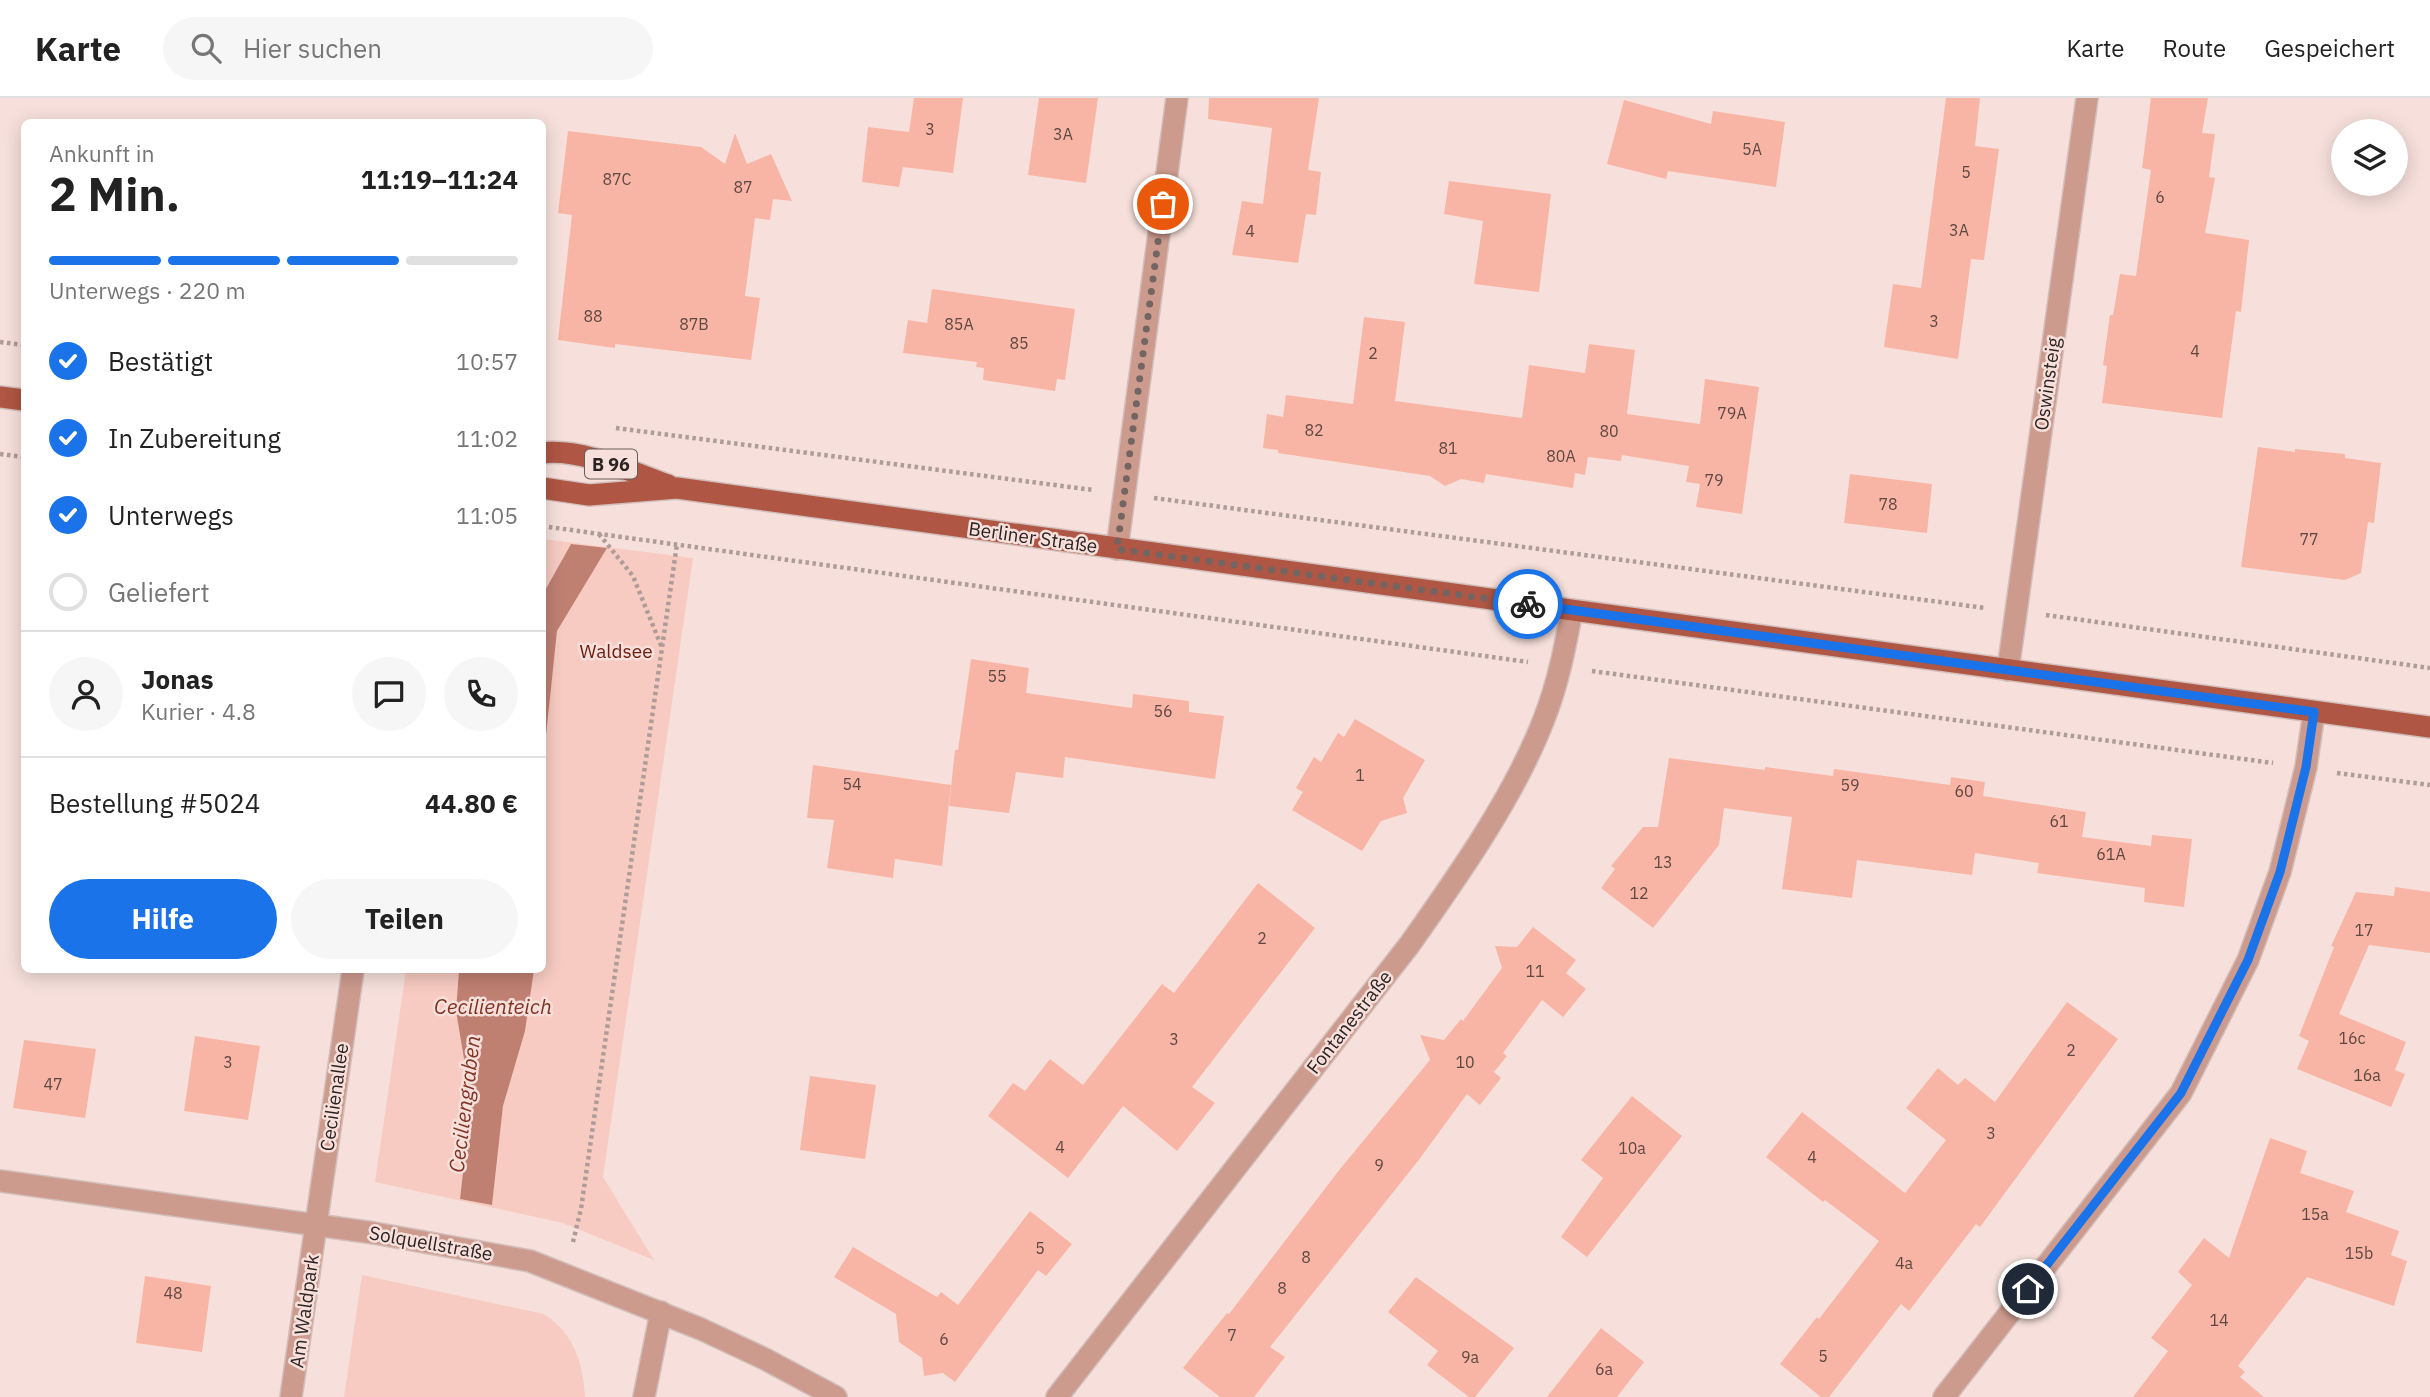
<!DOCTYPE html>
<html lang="de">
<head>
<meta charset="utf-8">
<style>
  body { margin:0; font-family:"IBM Plex Sans",sans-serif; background:#f6f6f6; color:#222; height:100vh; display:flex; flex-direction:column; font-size:26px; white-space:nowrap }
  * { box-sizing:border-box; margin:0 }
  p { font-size:23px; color:#767676 }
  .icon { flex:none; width:38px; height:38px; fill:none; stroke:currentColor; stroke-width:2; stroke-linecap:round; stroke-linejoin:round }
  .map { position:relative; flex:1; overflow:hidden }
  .side { position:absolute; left:21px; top:21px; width:525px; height:854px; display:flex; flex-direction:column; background:#fff; border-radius:10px; box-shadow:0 4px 18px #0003 }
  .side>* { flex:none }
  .tools { position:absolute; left:2331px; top:21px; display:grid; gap:14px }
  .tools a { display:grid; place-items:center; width:77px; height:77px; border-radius:50%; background:#fff; box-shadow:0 4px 18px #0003; font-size:35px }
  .pin { position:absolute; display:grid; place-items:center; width:60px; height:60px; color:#fff; margin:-30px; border:4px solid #fff; border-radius:50%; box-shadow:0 2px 7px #0007 }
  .courier { position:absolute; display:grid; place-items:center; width:70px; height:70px; margin:-35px; border:5px solid #1a73e8; border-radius:50%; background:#fff; color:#222; box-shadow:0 2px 9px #0007 }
  .head em { font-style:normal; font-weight:800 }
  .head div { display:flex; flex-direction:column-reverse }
  .head { display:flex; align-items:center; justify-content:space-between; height:119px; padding:0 28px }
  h1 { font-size:46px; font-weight:800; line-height:52px }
  .bar { display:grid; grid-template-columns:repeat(4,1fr); gap:10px 7px; align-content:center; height:84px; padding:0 28px }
  .bar i { height:9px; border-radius:5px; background:#e0e0e0 }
  .bar .current { background:#1a73e8 }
  .bar p { grid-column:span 4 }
  .line { display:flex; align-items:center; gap:18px; padding:0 28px; border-top:2px solid #e0e0e0 }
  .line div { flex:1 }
  .round { display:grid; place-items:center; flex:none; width:74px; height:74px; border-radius:37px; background:#f6f6f6 }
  ol { padding:0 28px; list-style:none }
  li { display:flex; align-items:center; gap:21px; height:77px }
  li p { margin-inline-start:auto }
  li .icon { padding:7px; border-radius:50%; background:#1a73e8; color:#fff; stroke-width:4 }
  li:last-child { color:#767676 }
  li i { width:38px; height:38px; border:4px solid #e0e0e0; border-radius:50% }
  .cta { display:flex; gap:14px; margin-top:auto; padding:14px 28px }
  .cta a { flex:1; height:80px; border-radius:42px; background:#1a73e8; color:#fff; font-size:28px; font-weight:800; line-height:80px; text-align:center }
  .cta a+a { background:#f6f6f6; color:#222 }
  header { display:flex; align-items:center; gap:42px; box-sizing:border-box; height:98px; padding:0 35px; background:#fff; border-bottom:2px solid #e0e0e0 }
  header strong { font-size:33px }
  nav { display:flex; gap:38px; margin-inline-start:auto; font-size:24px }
  .search { width:490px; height:63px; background:#f6f6f6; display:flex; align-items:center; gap:18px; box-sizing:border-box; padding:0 24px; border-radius:38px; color:#767676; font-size:26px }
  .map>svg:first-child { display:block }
  .green { fill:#f7cbc1 }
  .water { fill:#bf8072 }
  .building { fill:#f8b5a6 }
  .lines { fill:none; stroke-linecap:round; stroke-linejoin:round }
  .minor-casing { stroke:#d2beba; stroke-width:24 }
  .major-casing { stroke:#d2beba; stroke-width:24 }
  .path { stroke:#ae9c98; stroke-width:4.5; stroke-dasharray:3.5 3.5; stroke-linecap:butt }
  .minor { stroke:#cd9a8e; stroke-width:21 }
  .major { stroke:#af5644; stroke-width:21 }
  .done { stroke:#726562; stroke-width:7; stroke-dasharray:0 12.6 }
  .route { stroke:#1a73e8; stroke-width:9 }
  .labels { text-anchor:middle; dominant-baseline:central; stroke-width:5; stroke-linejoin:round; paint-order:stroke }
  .number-label { font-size:16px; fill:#5e4842 }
  .shield { fill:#f7e0db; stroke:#685c59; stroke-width:2 }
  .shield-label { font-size:18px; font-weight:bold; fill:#2b2321 }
  .street-label { font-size:19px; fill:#2b2321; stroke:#f7e0db }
  .park-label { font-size:19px; fill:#6d2011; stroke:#f7e0db }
  .water-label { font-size:21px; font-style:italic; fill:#803323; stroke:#f7e0db }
</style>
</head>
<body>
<header>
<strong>Karte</strong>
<div class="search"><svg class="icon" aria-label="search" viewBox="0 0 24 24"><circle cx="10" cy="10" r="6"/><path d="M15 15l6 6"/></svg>Hier suchen</div>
<nav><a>Karte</a><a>Route</a><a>Gespeichert</a></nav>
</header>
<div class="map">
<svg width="2430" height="1299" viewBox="0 0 2430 1299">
  <rect width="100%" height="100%" fill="#f7e0db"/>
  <g class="green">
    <polygon points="543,441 693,460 603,1079 654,1162 563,1125 375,1084 406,872 459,872 456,913 471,1003 460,1101 492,1106 503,1008 525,933 534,872 542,872 542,666 557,533 606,451 571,446 543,496"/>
    <path d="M362 1177 544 1216C574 1235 583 1266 585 1299H344Z"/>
  </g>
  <g class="water">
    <polygon points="571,446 607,450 557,533 543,666 543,496"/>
    <polygon points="459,872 534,872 525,933 503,1008 492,1107 460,1101 471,1003 456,913"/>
  </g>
  <g class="building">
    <polygon points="914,0 963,0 953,75 903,69 899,89 862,84 868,29 909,34"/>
    <polygon points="1039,0 1098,0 1086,85 1028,77"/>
    <polygon points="1209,0 1319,0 1308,72 1321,74 1316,117 1306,116 1298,165 1232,157 1242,103 1263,106 1272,30 1208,21"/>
    <polygon points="1946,0 1980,0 1975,48 1999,51 1984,162 1971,161 1958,261 1884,249 1893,186 1921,190"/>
    <polygon points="2151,0 2208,0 2202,35 2215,36 2209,79 2215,80 2205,135 2249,142 2241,214 2236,213 2222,320 2102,305 2107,268 2103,267 2110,217 2113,217 2120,176 2136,178 2151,72 2142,70"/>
    <polygon points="1624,2 1711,26 1713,13 1785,24 1776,89 1668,73 1666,81 1607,66"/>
    <polygon points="568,33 701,49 725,66 735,35 747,66 771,56 792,103 773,101 770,122 755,120 745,198 760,200 751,262 615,246 615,250 558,242 572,117 558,115"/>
    <polygon points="1449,83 1551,96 1539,194 1474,186 1483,123 1444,116"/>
    <polygon points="932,191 1075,211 1065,282 1057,281 1055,293 983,282 984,270 976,269 977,264 903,255 908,222 927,225"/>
    <polygon points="1364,219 1405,224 1395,303 1522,320 1529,267 1585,275 1589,246 1635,252 1627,316 1700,326 1705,281 1759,289 1742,416 1696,409 1700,386 1686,384 1689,368 1622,357 1621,363 1588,359 1585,377 1575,375 1573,390 1486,376 1484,385 1461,381 1445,388 1430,378 1278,355 1278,352 1263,350 1267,316 1283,319 1286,297 1353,306"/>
    <polygon points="2258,349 2295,354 2295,351 2345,356 2345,360 2381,365 2374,425 2368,424 2361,475 2345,482 2241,469"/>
    <polygon points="1850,376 1932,386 1927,435 1844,425"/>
    <polygon points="971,561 1029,570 1026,595 1132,610 1133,596 1189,603 1189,614 1224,618 1215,681 1065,659 1063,680 1016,674 1009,715 949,708 955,652 958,652"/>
    <polygon points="1355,621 1425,662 1403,700 1407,715 1381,723 1362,753 1292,712 1303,694 1296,690 1314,659 1321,664 1338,635 1344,639"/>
    <polygon points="1669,660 1765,672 1765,669 1833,678 1834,671 1950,687 1951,679 1985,684 1983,698 2086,714 2082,739 2151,748 2152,737 2192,741 2184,809 2144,804 2145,790 2037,775 2039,765 1975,755 1972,777 1857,762 1852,800 1782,791 1792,719 1724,710 1719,747 1653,830 1601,790 1615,771 1611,768 1643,729 1658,729"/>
    <polygon points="813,667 951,687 942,768 895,761 893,780 827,770 834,722 807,720"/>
    <polygon points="1258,785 1315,830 1192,989 1215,1005 1177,1053 1123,1008 1068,1080 988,1018 1013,985 1025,993 1050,961 1083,987 1162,886 1174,895"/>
    <polygon points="2395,789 2430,794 2430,855 2369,847 2339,916 2406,944 2395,972 2405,976 2391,1009 2297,971 2309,943 2299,938 2334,849 2331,848 2356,794 2394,798"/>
    <polygon points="1533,829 1576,862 1566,875 1586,891 1563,919 1542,902 1503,955 1507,958 1494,974 1501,980 1480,1007 1467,996 1418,1063 1270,1249 1285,1259 1254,1299 1220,1299 1183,1270 1227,1215 1229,1216 1340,1071 1430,962 1420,937 1444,942 1461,921 1463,923 1502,870 1495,848 1517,849"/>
    <polygon points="2067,904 2118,941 1980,1129 1976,1126 1909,1213 1901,1206 1829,1299 1821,1299 1780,1266 1817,1219 1819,1221 1879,1143 1825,1102 1823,1104 1766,1059 1802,1014 1905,1095 1946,1042 1906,1010 1938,970 1958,987 1965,980 1995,1004"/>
    <polygon points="195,938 260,948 248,1022 184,1013"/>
    <polygon points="24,942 96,951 85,1020 13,1010"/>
    <polygon points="810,978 876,987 865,1061 800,1052"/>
    <polygon points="1632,998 1682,1038 1587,1159 1561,1139 1603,1080 1581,1062"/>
    <polygon points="2270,1040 2307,1053 2300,1075 2354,1093 2346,1114 2399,1133 2391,1157 2407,1163 2394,1208 2307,1179 2238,1268 2245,1274 2240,1279 2264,1299 2133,1299 2168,1253 2151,1240 2192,1187 2178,1174 2204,1140 2229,1160"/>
    <polygon points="1030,1113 1072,1146 1046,1178 1038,1172 955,1284 943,1275 924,1278 922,1260 899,1244 896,1216 834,1179 853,1149 937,1199 941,1194 958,1207"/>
    <polygon points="145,1178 211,1188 202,1254 136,1245"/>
    <polygon points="1416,1179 1514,1250 1475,1299 1469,1299 1427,1267 1438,1253 1388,1214"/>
    <polygon points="1601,1230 1644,1264 1617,1299 1547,1299"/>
  </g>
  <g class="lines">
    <g class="minor-casing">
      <g id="minor">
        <polyline points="1117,451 1177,0"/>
        <polyline points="2008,572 2087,0"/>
        <polyline points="0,1083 374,1135 530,1163 701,1231 765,1261 836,1299"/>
        <polyline points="291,1299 353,872"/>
        <polyline points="644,1299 661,1214"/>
        <path d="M1057 1299 1410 846C1458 778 1514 699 1544 621 1558 586 1565 549 1572 512"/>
        <polyline points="1944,1299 2181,995 2248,862 2280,774 2306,669 2314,614"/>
      </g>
    </g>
    <g class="major-casing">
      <g id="major">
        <polyline points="0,299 24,302"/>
        <path d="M542 355C582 350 631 374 668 387"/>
        <polyline points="542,390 589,397 677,390 2430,629"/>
      </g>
    </g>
    <g class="path">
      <polyline points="0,244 24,247"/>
      <polyline points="616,330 1093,392"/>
      <polyline points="0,356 24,359"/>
      <polyline points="1154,400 1985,510"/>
      <polyline points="542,428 1528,564"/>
      <polyline points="599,436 633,478 662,550"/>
      <polyline points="2046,517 2430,570"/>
      <polyline points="1592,573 2273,665"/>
      <polyline points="2337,675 2430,687"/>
      <polyline points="573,1144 581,1111 677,446"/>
    </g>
    <use href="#minor" class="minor"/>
    <use href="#major" class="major"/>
  </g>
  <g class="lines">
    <polyline class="done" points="1163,106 1117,451 1528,506"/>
    <polyline class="route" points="1528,506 2314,614 2306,669 2280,774 2248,862 2181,995 2028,1191"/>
  </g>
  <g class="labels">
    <g class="number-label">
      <text x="930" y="31">3</text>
      <text x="1063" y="36">3A</text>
      <text x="1752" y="51">5A</text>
      <text x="1966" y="74">5</text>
      <text x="617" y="81">87C</text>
      <text x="743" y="89">87</text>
      <text x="2160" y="99">6</text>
      <text x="1959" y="132">3A</text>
      <text x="1250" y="133">4</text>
      <text x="593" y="218">88</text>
      <text x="1934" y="223">3</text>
      <text x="694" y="226">87B</text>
      <text x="959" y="226">85A</text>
      <text x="1019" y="245">85</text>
      <text x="2195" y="253">4</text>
      <text x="1373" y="255">2</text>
      <text x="1732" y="315">79A</text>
      <text x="1314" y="332">82</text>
      <text x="1609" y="333">80</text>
      <text x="1448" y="350">81</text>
      <text x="1561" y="358">80A</text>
      <text x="1714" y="382">79</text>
      <text x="1888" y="406">78</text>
      <text x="2309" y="441">77</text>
      <text x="997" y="578">55</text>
      <text x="1163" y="613">56</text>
      <text x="1360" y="677">1</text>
      <text x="852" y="686">54</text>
      <text x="1850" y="687">59</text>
      <text x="1964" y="693">60</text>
      <text x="2059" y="723">61</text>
      <text x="2111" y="756">61A</text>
      <text x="1663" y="764">13</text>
      <text x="1639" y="795">12</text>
      <text x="2364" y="832">17</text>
      <text x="1262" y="840">2</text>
      <text x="1535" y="873">11</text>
      <text x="2352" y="940">16c</text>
      <text x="1174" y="941">3</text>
      <text x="2071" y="952">2</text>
      <text x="228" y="964">3</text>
      <text x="1465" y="964">10</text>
      <text x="2367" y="977">16a</text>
      <text x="53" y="986">47</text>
      <text x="1991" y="1035">3</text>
      <text x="1060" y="1049">4</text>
      <text x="1632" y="1050">10a</text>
      <text x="1812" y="1059">4</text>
      <text x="1379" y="1067">9</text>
      <text x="2315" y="1116">15a</text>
      <text x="1040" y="1150">5</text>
      <text x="2359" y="1155">15b</text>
      <text x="1306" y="1159">8</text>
      <text x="1904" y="1165">4a</text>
      <text x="1282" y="1190">8</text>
      <text x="173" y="1195">48</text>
      <text x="2219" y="1222">14</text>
      <text x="1232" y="1237">7</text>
      <text x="944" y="1241">6</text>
      <text x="1823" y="1258">5</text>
      <text x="1470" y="1259">9a</text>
      <text x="1604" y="1271">6a</text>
    </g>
    <rect class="shield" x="585" y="351.5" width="52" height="29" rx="5"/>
    <g class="shield-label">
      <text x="611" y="366">B 96</text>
    </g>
    <g class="street-label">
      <text transform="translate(2047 286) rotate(-82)">Oswinsteig</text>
      <text transform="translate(1033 439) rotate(8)">Berliner Straße</text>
      <text transform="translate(1349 924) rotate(-52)">Fontanestraße</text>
      <text transform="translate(334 999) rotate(-82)">Cecilienallee</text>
      <text transform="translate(431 1145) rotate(10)">Solquellstraße</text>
      <text transform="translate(304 1213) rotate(-82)">Am Waldpark</text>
    </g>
    <g class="park-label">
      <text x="616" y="553">Waldsee</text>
    </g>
    <g class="water-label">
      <text x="493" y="908">Cecilienteich</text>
      <text transform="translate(464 1006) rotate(-83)">Ceciliengraben</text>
    </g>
  </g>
</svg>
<div class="tools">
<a><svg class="icon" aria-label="layers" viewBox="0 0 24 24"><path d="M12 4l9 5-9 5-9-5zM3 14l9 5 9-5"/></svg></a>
</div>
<div class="pin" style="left:1163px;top:106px;background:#ea580c"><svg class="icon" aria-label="bag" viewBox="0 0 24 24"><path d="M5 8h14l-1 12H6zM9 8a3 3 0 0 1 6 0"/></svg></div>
<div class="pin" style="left:2028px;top:1191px;background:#1f2937"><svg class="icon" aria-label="home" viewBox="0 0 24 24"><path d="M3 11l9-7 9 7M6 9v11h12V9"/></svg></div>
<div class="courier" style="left:1528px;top:506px"><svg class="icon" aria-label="bike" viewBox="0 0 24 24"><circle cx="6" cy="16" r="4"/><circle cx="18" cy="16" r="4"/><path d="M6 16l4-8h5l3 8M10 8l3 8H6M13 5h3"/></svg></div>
<section class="side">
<div class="head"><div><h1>2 Min.</h1><p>Ankunft in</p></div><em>11:19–11:24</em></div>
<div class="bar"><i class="current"></i><i class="current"></i><i class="current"></i><i></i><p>Unterwegs · 220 m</p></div>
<ol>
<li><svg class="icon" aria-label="check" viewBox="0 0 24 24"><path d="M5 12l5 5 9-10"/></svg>Bestätigt<p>10:57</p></li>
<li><svg class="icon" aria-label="check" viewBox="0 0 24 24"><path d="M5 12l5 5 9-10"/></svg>In Zubereitung<p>11:02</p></li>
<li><svg class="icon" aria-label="check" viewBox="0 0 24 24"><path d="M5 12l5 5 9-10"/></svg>Unterwegs<p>11:05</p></li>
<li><i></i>Geliefert</li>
</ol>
<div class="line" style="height:126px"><a class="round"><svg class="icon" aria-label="person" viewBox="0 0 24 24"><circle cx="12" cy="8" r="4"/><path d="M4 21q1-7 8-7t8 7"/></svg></a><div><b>Jonas</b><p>Kurier · 4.8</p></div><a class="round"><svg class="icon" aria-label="chat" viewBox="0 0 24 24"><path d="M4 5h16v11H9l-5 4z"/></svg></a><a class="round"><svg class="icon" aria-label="phone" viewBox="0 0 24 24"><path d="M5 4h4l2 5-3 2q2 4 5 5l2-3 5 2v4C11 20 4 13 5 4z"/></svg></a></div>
<div class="line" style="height:91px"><div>Bestellung #5024</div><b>44.80 €</b></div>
<div class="cta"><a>Hilfe</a><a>Teilen</a></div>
</section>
</div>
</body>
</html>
